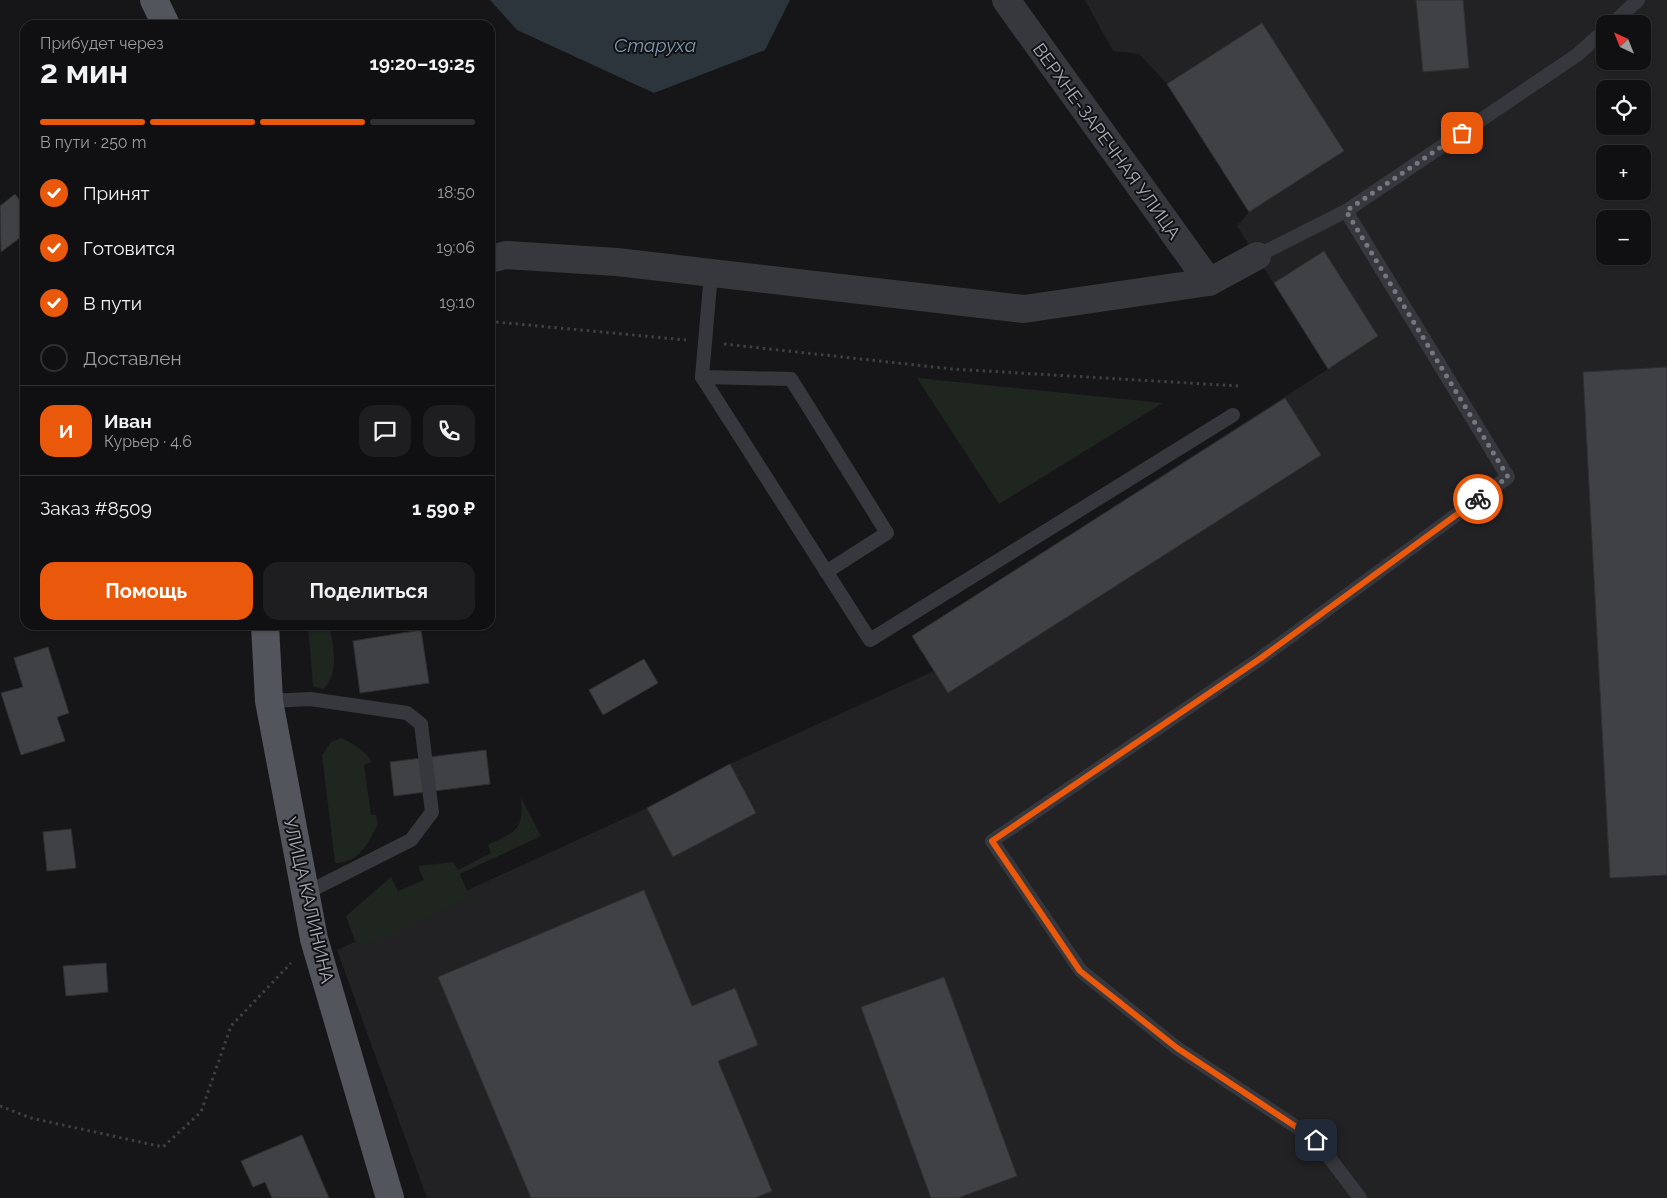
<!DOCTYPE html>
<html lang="ru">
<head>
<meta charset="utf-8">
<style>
  body { margin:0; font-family:Raleway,sans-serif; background:#1e1e20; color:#f1f3f6; height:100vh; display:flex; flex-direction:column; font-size:19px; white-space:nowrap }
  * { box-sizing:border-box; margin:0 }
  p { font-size:16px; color:#9c9d9f }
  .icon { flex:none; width:28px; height:28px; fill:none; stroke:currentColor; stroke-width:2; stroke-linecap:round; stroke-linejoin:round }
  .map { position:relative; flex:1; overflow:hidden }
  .side { position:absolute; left:20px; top:20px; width:475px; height:610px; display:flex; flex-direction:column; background:#101012; border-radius:15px; box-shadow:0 1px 4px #0004,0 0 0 1px #303032 }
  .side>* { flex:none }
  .needle { width:32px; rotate:317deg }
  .fabs { position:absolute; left:1596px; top:15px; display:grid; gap:10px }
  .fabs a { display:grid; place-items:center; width:55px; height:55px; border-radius:10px; background:#101012; box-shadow:0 1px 4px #0004,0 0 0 1px #303032; font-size:25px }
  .pin { position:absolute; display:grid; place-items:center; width:42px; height:42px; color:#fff; margin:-21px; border-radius:10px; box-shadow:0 2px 8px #0006 }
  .courier { position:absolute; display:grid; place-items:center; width:50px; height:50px; margin:-25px; border:4px solid #ea580c; border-radius:50%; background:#fff; color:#222; box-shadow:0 1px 6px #0007 }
  .overview em { font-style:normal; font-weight:700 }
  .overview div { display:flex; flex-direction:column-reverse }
  .overview { display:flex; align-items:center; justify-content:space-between; height:85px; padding:0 20px }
  h1 { font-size:32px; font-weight:700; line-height:38px }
  .bar { display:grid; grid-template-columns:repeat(4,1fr); gap:8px 5px; align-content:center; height:60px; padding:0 20px }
  .bar i { height:6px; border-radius:4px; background:#303032 }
  .bar .active { background:#ea580c }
  .bar p { grid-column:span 4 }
  .line { display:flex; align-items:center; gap:12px; padding:0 20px; border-top:1px solid #303032 }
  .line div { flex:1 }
  .round { display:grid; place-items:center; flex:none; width:52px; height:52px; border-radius:15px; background:#1e1e20 }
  ol { padding:0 20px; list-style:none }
  li { display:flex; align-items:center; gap:15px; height:55px }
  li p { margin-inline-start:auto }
  li .icon { padding:5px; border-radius:50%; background:#ea580c; color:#fff; stroke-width:4 }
  li:last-child { color:#9c9d9f }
  li i { width:28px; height:28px; border:2px solid #303032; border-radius:50% }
  .cta { display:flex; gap:10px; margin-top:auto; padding:10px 20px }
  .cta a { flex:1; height:58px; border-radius:15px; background:#ea580c; color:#fff; font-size:20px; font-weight:700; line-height:58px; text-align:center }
  .cta a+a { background:#1e1e20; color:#f1f3f6 }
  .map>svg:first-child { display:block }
  .built { fill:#222225; fill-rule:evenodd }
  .green { fill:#1e261f }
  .water { fill:#2c353c }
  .building { fill:#404145; stroke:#303034 }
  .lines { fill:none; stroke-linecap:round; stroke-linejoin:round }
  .path { stroke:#3d3f44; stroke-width:3; stroke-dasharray:2.5 4; stroke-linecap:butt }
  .lane { stroke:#37383d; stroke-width:14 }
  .street { stroke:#37383d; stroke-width:28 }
  .primary { stroke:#53555c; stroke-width:28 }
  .done { stroke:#757880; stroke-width:5; stroke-dasharray:0 9 }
  .route { stroke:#ea580c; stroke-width:6 }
  .labels { text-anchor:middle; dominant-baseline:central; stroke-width:4; stroke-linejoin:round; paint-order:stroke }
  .street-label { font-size:18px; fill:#a8adb8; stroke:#111113 }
  .water-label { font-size:19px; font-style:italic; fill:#7f9bb3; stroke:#111113 }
</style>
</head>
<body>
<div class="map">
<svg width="1667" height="1198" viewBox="0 0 1667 1198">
  <rect width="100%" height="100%" fill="#161618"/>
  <path class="built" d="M1085 0H1667V1198H427L337 950 647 808 730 764 934 671 912 636 1328 369 1237 226 1249 212 1167 84 1139 54 1113 51ZM1605 24H1642V61H1605ZM1605 89H1642V126H1605ZM1605 154H1642V191H1605ZM1605 219H1642V256H1605Z"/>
  <g class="green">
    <polygon points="917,378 1163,403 999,504"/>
    <path d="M308 625H330C332 645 341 674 323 689L313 686Z"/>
    <path d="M341 738C354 744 364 750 372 762L364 765 371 815H376L378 824C368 843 359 864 335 863L322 755 331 742Z"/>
    <path d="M521 798 541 836 460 874 470 898 367 945 355 941 346 916 391 877 398 891 424 880 418 866 453 862 458 870 491 853 488 845C515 832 524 831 521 798Z"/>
  </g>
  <polygon class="water" points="490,0 790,0 765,50 654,93 517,30"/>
  <g class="building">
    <polygon points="1416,0 1463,0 1469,68 1423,72"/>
    <polygon points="1262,23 1344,151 1249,212 1167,84"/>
    <polygon points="15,194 25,208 25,234 1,252 0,206"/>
    <polygon points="1324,251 1378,336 1328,369 1274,283"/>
    <polygon points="1667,367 1667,875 1610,878 1583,372"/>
    <polygon points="1285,398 1321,455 948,693 912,636"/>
    <polygon points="421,630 429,683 360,693 353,641"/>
    <polygon points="48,647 69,713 57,717 65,741 21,755 1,693 23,687 14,658"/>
    <polygon points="644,659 658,683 603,715 589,690"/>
    <polygon points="486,750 490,784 394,796 390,762"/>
    <polygon points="730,764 756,813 673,857 647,808"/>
    <polygon points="71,829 76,868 47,871 43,832"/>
    <polygon points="644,890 692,1006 735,988 758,1045 718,1061 772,1191 755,1198 531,1198 438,977"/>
    <polygon points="106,963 108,992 66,996 63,966"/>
    <polygon points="944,977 1017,1176 958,1198 931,1198 861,1007"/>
    <polygon points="302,1135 329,1198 272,1198 265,1182 253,1187 241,1161"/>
  </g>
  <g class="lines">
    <g class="path">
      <polyline points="490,324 496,322 686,340"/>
      <polyline points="724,344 952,369 1239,386"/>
      <polyline points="0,1106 31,1118 163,1147 201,1112 231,1026 291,963"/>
    </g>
    <g class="lane">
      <polyline points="1612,24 1638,0"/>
      <polyline points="1346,211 1508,477 1261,658 992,841 1081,971 1177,1048 1316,1140 1360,1198"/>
      <polyline points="1257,256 1346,211 1577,55 1605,30"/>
      <polyline points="711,273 702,377 870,640 1233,415"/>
      <polyline points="702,377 791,379 887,533 826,572"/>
      <polyline points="269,701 310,699 407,713 421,724 432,812 411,840 306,893"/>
    </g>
    <g class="street">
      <polyline points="1006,0 1209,282"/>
      <polyline points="490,259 506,255 617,262 1024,309 1209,282 1257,256"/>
    </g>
    <g class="primary">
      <polyline points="154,0 166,25"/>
      <polyline points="265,625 269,701 314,939 390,1198"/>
    </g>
  </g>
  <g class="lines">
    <polyline class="done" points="1462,133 1346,211 1508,477 1478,499"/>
    <polyline class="route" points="1316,1140 1177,1048 1080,971 992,841 1261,658 1478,499"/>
  </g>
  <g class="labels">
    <g class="street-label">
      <text transform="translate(1107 141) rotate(54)">ВЕРХНЕ-ЗАРЕЧНАЯ УЛИЦА</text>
      <text transform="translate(309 900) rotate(77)">УЛИЦА КАЛИНИНА</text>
    </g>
    <g class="water-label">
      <text x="655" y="45">Старуха</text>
    </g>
  </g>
</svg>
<div class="fabs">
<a><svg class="needle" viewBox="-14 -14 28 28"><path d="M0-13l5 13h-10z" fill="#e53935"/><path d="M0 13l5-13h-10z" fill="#9c9d9f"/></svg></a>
<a><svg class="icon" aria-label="locate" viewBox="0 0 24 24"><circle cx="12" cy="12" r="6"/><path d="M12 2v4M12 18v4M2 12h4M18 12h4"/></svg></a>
<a>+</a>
<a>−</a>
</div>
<div class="pin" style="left:1462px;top:133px;background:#ea580c"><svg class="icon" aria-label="bag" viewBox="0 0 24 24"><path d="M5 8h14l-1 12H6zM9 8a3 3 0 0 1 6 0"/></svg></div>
<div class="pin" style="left:1316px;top:1140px;background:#1f2937"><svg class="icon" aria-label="home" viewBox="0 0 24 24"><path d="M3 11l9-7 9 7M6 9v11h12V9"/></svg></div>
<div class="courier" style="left:1478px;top:499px"><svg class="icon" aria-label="bike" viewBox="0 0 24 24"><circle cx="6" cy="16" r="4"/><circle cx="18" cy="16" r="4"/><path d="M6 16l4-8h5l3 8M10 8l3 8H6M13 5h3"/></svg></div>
<section class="side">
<div class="overview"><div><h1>2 мин</h1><p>Прибудет через</p></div><em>19:20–19:25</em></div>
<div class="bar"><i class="active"></i><i class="active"></i><i class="active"></i><i></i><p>В пути · 250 m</p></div>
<ol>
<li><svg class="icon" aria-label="check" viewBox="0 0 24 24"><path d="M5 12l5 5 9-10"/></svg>Принят<p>18:50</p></li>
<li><svg class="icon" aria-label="check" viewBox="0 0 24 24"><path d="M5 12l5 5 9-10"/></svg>Готовится<p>19:06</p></li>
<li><svg class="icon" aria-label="check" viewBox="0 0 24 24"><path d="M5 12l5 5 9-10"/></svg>В пути<p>19:10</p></li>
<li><i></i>Доставлен</li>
</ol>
<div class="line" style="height:90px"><b class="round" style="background:#ea580c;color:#fff">И</b><div><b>Иван</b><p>Курьер · 4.6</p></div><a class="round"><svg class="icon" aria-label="chat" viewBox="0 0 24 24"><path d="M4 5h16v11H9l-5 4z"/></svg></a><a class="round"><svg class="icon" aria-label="phone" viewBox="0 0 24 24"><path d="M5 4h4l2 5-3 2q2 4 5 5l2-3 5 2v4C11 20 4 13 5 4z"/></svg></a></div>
<div class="line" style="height:65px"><div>Заказ #8509</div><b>1 590 ₽</b></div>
<div class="cta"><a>Помощь</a><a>Поделиться</a></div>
</section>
</div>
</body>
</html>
